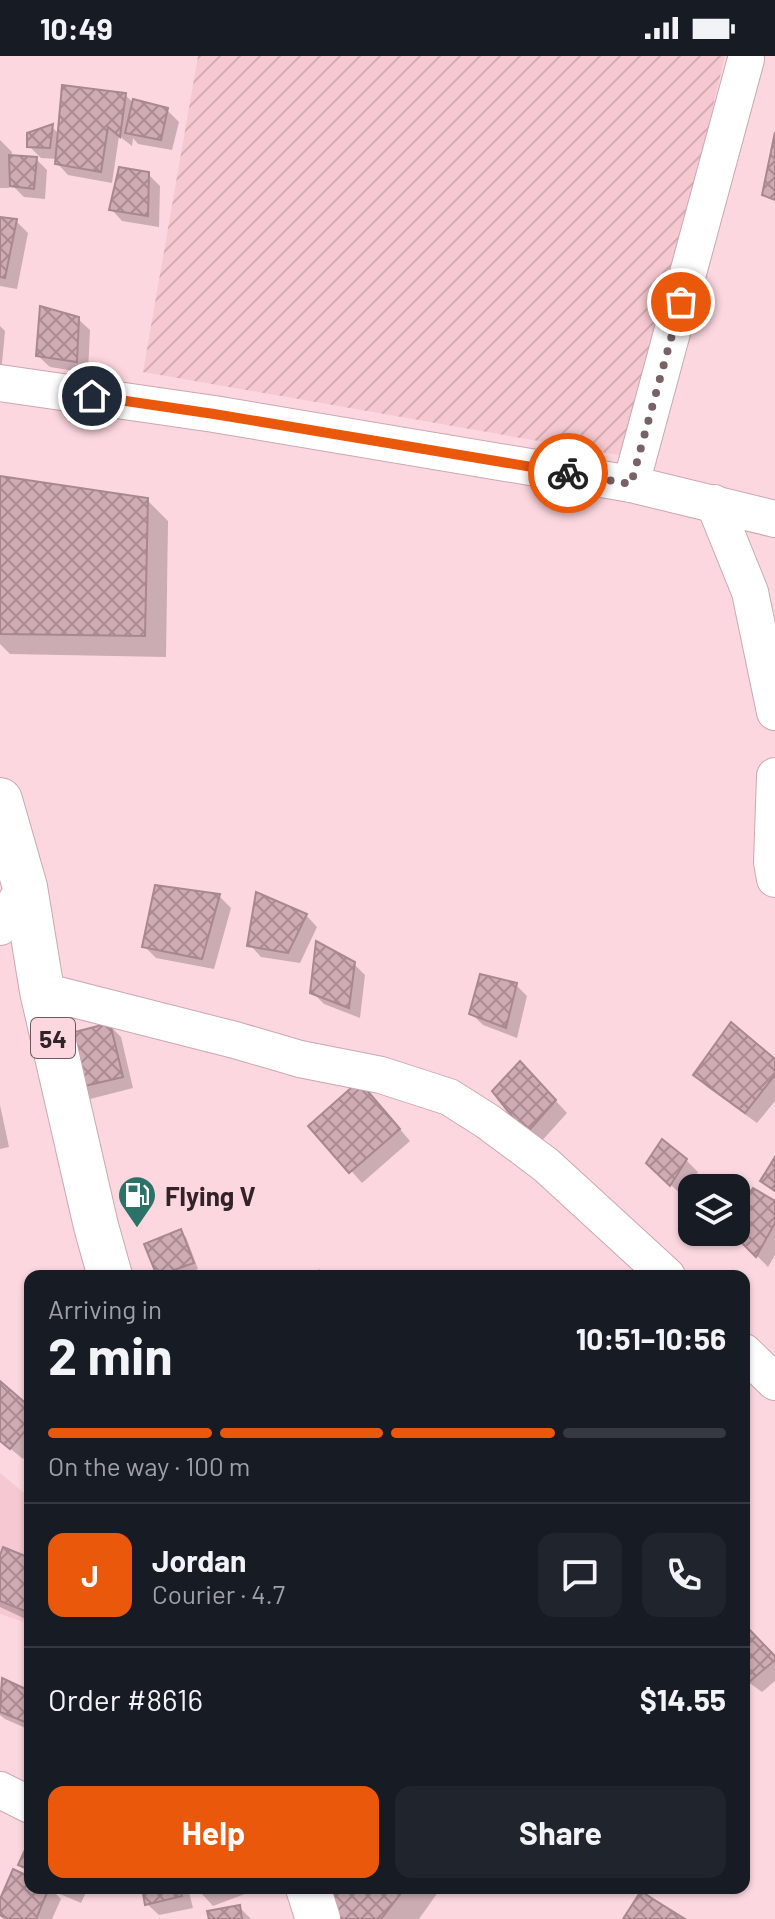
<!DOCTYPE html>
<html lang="en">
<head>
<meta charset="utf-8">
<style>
  body { margin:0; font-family:Barlow,sans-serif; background:#20242c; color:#f1f3f6; height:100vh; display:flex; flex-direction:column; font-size:30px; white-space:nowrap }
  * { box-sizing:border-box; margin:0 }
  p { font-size:26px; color:#9ea1a6 }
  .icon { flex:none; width:44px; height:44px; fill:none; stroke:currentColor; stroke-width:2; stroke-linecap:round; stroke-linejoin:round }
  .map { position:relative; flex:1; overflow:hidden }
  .side { position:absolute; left:24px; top:1214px; width:726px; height:624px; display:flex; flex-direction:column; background:#171b24; border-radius:16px; box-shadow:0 2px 6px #0004 }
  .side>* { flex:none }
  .buttons { position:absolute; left:678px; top:1118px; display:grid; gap:16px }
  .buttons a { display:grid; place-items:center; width:72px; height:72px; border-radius:16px; background:#171b24; box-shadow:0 2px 6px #0004; font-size:40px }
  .pin { position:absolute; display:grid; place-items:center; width:68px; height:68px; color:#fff; margin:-34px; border:4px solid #fff; border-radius:50%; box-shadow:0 2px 8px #0007 }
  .courier { position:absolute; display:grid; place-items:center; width:80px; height:80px; margin:-40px; border:6px solid #ea580c; border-radius:50%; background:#fff; color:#222; box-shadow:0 2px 10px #0007 }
  .head em { font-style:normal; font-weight:700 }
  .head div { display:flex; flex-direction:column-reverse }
  .head { display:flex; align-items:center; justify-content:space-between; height:136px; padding:0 24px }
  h1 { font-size:52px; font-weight:700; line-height:60px }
  .bar { display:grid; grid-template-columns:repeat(4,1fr); gap:12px 8px; align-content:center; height:96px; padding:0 24px }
  .bar i { height:10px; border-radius:6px; background:#363941 }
  .bar .selected { background:#ea580c }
  .bar p { grid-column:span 4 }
  .line { display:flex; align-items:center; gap:20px; padding:0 24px; border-top:2px solid #363941 }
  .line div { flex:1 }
  .round { display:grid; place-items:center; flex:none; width:84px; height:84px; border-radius:16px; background:#20242c }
  .cta { display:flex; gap:16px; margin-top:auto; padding:16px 24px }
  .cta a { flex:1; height:92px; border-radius:16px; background:#ea580c; color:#fff; font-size:32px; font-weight:700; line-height:92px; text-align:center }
  .cta a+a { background:#20242c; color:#f1f3f6 }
  .status { display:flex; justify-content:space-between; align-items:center; height:56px; padding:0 40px; background:#171b24; direction:ltr }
  .status svg { height:22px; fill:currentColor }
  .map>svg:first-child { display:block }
  .built { fill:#f6c9d2 }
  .industrial { fill:url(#industrial-furrows) }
  .shadow { fill:#0003 }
  .building { fill:url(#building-cross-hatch); stroke:#aa878f; stroke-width:2 }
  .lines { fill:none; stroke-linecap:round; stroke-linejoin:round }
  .street-casing { stroke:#cba7af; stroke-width:38 }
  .highway-casing { stroke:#cba7af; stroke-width:46 }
  .street { stroke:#fff; stroke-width:36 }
  .highway { stroke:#fff; stroke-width:44 }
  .done { stroke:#786267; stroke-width:8; stroke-dasharray:0 14.4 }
  .route { stroke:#ea580c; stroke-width:10 }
  .labels { text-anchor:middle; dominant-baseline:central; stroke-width:6; stroke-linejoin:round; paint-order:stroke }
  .shield { fill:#fdd7df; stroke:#6e595e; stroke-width:2 }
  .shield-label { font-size:24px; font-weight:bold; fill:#312326 }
  .poi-label { font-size:26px; font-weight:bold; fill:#312326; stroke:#fdd7df; text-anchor:start }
</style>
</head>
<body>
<div class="status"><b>10:49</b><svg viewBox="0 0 49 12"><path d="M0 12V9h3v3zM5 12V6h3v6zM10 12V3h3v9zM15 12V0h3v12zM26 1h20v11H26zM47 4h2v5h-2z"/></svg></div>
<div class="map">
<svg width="775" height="1863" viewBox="0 0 775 1863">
  <defs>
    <pattern id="industrial-furrows" width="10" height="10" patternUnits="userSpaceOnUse" patternTransform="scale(2)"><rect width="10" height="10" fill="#f6c9d2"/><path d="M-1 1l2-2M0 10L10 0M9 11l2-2" fill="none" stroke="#d3acb4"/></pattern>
    <pattern id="building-cross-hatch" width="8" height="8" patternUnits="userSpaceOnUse" patternTransform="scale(2)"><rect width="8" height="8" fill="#cfabb3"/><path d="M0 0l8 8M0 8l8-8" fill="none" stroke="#a98b91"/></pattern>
  </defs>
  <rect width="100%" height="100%" fill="#fdd7df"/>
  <polygon class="built" points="0,1417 30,1442 30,1568 0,1558"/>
  <polygon class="industrial" points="198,0 725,0 630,401 143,316"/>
  <g class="shadow">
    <polygon points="125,39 135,48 167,54 179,66 172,94 138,88 133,82 132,90 119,80 112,127 68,119 57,107 57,103 41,102 29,90 52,71 59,78"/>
    <polygon points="0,84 12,96 11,101 36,103 47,114 45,143 24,141 10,127 9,132 0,132"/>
    <polygon points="148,118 160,130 159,171 122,165 111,153"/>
    <polygon points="0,163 16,165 28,177 17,233 0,230"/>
    <polygon points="78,263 90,274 88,317 50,311 38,300"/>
    <polygon points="0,270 5,275 1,318 0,318"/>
    <polygon points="0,422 147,444 168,465 166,601 10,598 0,588"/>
    <polygon points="219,840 231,852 214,913 156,902 145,891"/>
    <polygon points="306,859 317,871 300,907 261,901 250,889"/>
    <polygon points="353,907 365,919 360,962 324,948 312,936"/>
    <polygon points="516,929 527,940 517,982 483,969 471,957"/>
    <polygon points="109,969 121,981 133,1032 90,1043 78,1031"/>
    <polygon points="775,1005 775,1045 757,1067 707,1031 696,1019"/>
    <polygon points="532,1019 567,1057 539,1088 527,1077"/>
    <polygon points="371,1039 410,1085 362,1127 311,1070"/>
    <polygon points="0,1049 9,1091 0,1093"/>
    <polygon points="686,1104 698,1116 683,1140 660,1119"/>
    <polygon points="775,1147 775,1199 768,1211 734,1176 736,1176 736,1157"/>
    <polygon points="180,1176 186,1181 198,1213 181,1220 160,1220 147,1189"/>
    <polygon points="319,1213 327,1220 314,1220"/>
    <polygon points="0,1328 30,1354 30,1394 23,1403 0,1384"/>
    <polygon points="0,1504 30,1504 30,1565 0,1551"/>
    <polygon points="744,1571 775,1603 775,1625 762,1636 744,1623"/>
    <polygon points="3,1624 30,1637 30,1674 5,1663 0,1659 0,1632"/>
    <polygon points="30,1823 30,1832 88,1832 81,1847 53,1835 61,1843 52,1863 3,1863 0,1860 0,1848"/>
    <polygon points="144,1832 188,1832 193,1852 159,1859 147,1848"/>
    <polygon points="200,1832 249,1832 250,1836 213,1850 202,1838"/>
    <polygon points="330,1832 441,1832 419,1863 339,1863"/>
    <polygon points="239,1851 251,1863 211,1863"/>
  </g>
  <g class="building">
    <polygon points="62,29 126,37 120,81 108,71 101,116 55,108"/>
    <polygon points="133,43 168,52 161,84 125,77"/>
    <polygon points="53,68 50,92 27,91 27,77"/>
    <polygon points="775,76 775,144 762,139"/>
    <polygon points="9,99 37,101 34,133 10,130"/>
    <polygon points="119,111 149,116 148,160 109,154"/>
    <polygon points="0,161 17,163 5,222 0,221"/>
    <polygon points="40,250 79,261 77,306 36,300"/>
    <polygon points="0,420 148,442 145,580 0,578"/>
    <polygon points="155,829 220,838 202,903 142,891"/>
    <polygon points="256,836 307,858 288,897 247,890"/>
    <polygon points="316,885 355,906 349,952 310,937"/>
    <polygon points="480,918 517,927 506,972 469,958"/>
    <polygon points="731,966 775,1003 775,1019 745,1057 693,1019"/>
    <polygon points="110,967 123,1021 76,1032 63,979"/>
    <polygon points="520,1005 556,1044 526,1078 492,1035"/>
    <polygon points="359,1025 400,1073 349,1117 308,1070"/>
    <polygon points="662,1083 687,1103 670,1130 646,1107"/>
    <polygon points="775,1101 775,1135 760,1125"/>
    <polygon points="753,1132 775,1145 775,1167 756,1201 731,1176 736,1176 736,1154"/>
    <polygon points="181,1173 194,1207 157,1220 144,1188"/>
    <polygon points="0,1325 30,1351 30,1369 10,1393 0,1385"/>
    <polygon points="3,1491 30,1502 30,1557 0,1545 0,1499"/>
    <polygon points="744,1568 775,1600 775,1604 749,1626 744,1622"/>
    <polygon points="2,1622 30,1635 30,1668 0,1656"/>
    <polygon points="30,1783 30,1814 18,1809"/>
    <polygon points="13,1813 30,1821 30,1832 49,1832 36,1863 9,1863 0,1859 0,1843"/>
    <polygon points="142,1832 180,1832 182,1840 145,1849"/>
    <polygon points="328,1832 405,1832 381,1863 337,1863"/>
    <polygon points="641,1835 653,1843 685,1863 623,1863"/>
    <polygon points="240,1849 242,1863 209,1863 207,1855"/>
  </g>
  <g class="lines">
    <g class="street-casing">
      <g id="street">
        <polyline points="0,327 214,358 631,428 775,463"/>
        <polyline points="631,428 746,3"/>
        <polyline points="714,447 750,536 775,656"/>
        <polyline points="775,720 772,806 775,823"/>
        <polyline points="0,871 25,831"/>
        <polyline points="42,935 235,984 300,1003 381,1019 449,1041 487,1065 546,1109 667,1220"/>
        <polyline points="744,1296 775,1326"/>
        <polyline points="0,1734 30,1749"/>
      </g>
    </g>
    <g class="highway-casing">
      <g id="highway">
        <polyline points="0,744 25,831 42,935 96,1170 110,1220"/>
        <polyline points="308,1832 318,1863"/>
      </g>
    </g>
    <use href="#street" class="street"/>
    <use href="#highway" class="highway"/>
  </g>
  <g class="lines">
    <polyline class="done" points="568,417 631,428 681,246"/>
    <polyline class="route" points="92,340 214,358 568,417"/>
  </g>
  <defs>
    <g id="fuel-pin" transform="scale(2)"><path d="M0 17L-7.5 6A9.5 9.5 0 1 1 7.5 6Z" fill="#2b7269" stroke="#fdd7df"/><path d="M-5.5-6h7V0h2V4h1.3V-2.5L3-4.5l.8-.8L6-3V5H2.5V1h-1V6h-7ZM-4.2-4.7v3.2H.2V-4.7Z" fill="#fff"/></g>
  </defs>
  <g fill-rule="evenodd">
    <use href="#fuel-pin" x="137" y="1139"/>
  </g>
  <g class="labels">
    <rect class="shield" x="31" y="962" width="44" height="40" rx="6"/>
    <g class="shield-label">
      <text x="53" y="982">54</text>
    </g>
    <g class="poi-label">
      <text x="165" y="1139">Flying V</text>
    </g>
  </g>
</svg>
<div class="buttons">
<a><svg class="icon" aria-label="layers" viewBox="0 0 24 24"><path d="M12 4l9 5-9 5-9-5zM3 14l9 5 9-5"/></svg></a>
</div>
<div class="pin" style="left:681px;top:246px;background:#ea580c"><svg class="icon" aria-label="bag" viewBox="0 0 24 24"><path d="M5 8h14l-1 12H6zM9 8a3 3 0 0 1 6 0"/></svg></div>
<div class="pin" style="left:92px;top:340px;background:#1f2937"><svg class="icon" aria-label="home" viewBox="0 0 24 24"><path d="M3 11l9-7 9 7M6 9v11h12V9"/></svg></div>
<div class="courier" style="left:568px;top:417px"><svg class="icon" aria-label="bike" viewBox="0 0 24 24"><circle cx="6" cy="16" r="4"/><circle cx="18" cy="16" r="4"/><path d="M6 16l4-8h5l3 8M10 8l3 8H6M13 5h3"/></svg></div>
<section class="side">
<div class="head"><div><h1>2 min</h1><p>Arriving in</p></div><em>10:51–10:56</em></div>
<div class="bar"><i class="selected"></i><i class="selected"></i><i class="selected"></i><i></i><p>On the way · 100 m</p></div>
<div class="line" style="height:144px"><b class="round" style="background:#ea580c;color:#fff">J</b><div><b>Jordan</b><p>Courier · 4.7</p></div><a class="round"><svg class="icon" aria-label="chat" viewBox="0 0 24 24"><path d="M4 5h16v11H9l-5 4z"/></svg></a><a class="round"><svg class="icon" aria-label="phone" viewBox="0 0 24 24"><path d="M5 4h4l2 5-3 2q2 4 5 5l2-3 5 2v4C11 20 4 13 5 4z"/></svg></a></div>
<div class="line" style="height:104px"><div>Order #8616</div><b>$14.55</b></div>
<div class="cta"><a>Help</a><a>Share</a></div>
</section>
</div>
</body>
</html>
